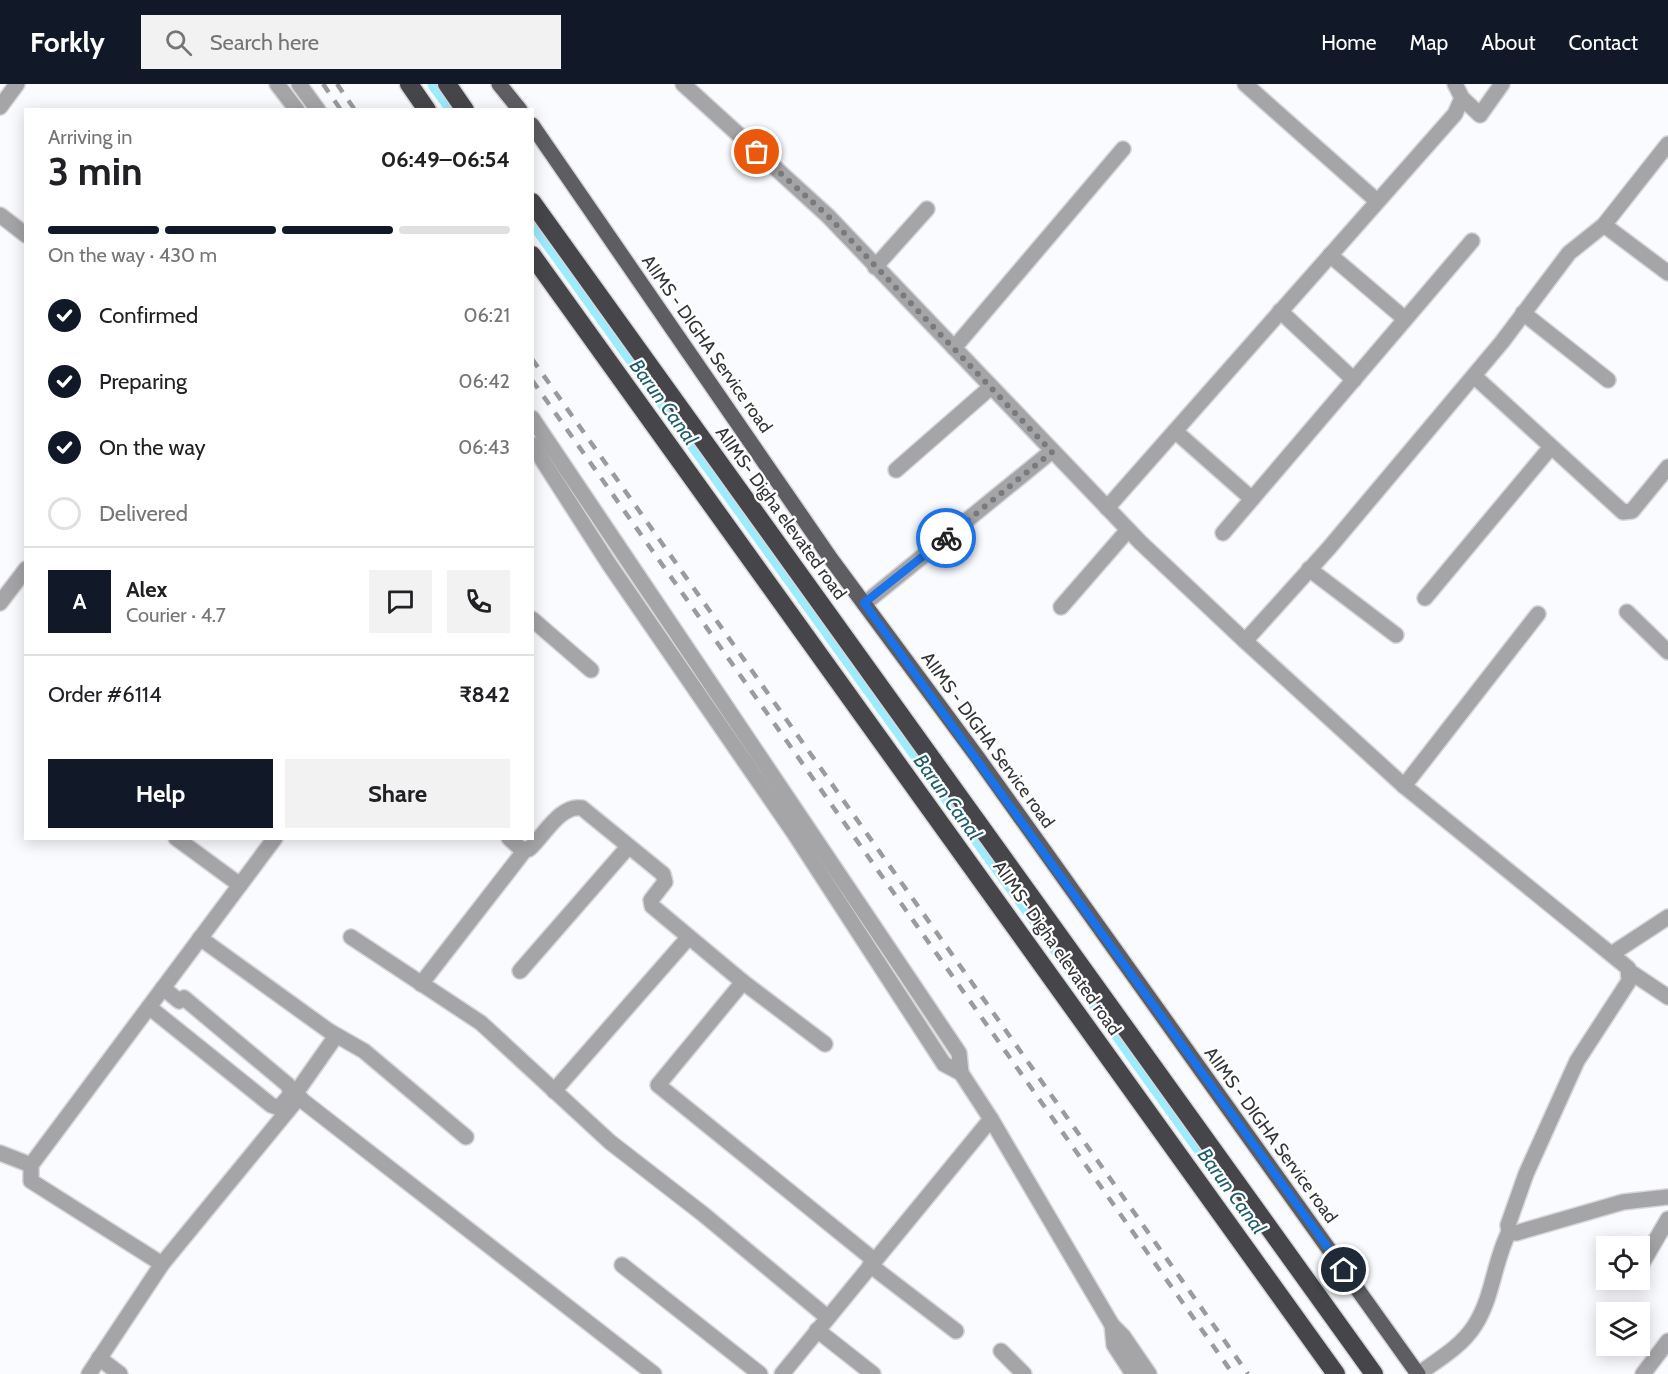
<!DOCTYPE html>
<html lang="en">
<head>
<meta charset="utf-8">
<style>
  body { margin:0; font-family:Cabin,sans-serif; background:#f2f2f2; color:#202124; height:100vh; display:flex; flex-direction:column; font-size:22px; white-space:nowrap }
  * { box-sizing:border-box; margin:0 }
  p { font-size:20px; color:#757577 }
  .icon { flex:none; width:33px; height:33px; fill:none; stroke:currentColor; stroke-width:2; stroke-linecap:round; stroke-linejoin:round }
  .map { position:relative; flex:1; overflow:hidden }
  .panel { position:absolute; left:24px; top:24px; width:510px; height:732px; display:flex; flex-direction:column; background:#fff; border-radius:0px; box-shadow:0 3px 15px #0003 }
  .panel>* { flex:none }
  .buttons { position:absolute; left:1596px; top:1152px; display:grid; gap:12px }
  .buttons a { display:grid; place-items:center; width:54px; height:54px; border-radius:0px; background:#fff; box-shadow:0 3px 15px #0003; font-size:30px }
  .pin { position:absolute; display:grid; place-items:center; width:51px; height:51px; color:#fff; margin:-26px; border:3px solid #fff; border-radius:50%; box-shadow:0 2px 6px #0007 }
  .courier { position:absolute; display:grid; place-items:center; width:60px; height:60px; margin:-30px; border:4px solid #1a73e8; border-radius:50%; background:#fff; color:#222; box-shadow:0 2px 8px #0007 }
  .head em { font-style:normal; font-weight:700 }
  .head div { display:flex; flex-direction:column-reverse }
  .head { display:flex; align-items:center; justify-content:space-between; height:102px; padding:0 24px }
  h1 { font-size:39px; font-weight:700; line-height:45px }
  .bar { display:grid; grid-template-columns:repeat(4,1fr); gap:9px 6px; align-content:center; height:72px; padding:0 24px }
  .bar i { height:8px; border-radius:4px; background:#e0e0e0 }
  .bar .active { background:#111827 }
  .bar p { grid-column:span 4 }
  .line { display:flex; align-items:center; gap:15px; padding:0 24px; border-top:2px solid #e0e0e0 }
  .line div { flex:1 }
  .round { display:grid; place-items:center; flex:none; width:63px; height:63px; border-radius:0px; background:#f2f2f2 }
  ol { padding:0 24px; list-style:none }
  li { display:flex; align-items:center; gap:18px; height:66px }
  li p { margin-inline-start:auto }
  li .icon { padding:6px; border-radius:50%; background:#111827; color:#fff; stroke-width:4 }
  li:last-child { color:#757577 }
  li i { width:33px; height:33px; border:3px solid #e0e0e0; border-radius:50% }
  .primary-button { display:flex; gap:12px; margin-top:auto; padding:12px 24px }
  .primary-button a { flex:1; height:69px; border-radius:0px; background:#111827; color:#fff; font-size:24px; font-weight:700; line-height:69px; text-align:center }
  .primary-button a+a { background:#f2f2f2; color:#202124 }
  header { display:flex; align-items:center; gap:36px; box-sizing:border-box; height:84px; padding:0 30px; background:#111827; color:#fff }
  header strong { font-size:28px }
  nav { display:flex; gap:33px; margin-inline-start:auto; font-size:21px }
  .search { width:420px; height:54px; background:#f2f2f2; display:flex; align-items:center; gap:15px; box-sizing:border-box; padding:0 21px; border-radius:0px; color:#757577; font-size:22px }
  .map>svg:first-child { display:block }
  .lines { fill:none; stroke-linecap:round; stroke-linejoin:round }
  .canal { stroke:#9cecff; stroke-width:15 }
  .minor-casing { stroke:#d5d7da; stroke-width:18 }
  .major-casing { stroke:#d5d7da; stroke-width:18 }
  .highway-casing { stroke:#d5d7da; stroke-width:21 }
  .minor { stroke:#a5a4a7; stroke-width:15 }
  .major { stroke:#5e5d62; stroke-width:15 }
  .highway { stroke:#46454a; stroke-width:18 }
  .rail { stroke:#9a9b9e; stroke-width:4.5; stroke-dasharray:10 10; stroke-linecap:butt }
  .done { stroke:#787a7c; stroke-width:6; stroke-dasharray:0 10.8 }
  .route { stroke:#1a73e8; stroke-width:8 }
  .labels { text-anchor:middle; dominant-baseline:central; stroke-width:4.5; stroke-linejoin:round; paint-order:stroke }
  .street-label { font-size:18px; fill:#333436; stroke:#fff }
  .water-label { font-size:20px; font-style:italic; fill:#1d5e6c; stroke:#fff }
</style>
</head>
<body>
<header>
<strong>Forkly</strong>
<div class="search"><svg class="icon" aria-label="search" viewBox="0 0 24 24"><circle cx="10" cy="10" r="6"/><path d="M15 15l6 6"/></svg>Search here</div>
<nav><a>Home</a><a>Map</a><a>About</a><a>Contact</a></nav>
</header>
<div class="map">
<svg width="1668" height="1290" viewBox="0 0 1668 1290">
  <rect width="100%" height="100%" fill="#f9fbfe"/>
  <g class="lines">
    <g class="canal">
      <polyline points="435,0 454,26"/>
      <polyline points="532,135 1203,1068"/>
    </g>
    <g class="minor-casing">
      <g id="minor">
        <polyline points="277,0 297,26"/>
        <polyline points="299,0 318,26"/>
        <polyline points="683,0 828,132 1140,458 1245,557 1404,702 1628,884 1629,897 1577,977 1526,1090 1508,1141 1509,1148 1516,1149 1623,1118 1668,1113"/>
        <polyline points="1245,0 1377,117"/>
        <polyline points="1462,14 1480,31 1502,0"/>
        <polyline points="0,23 17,0"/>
        <polyline points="0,131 26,151"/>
        <polyline points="1604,141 1668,189"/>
        <polyline points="1330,171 1405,235"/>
        <polyline points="875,183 927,125"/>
        <polyline points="1280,227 1354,296"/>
        <polyline points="1523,229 1608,296"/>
        <polyline points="954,264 1123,65"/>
        <polyline points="1474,292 1623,428 1632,427 1668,383"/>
        <polyline points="532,334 959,969 961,989"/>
        <polyline points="1175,347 1252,415"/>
        <polyline points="532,360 609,480 794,749 944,980 961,989 991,1035 1112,1241"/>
        <polyline points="896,386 991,303"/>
        <polyline points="1107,424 1455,30 1462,14 1455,0"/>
        <polyline points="1223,449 1472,157"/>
        <polyline points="1309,485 1396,551"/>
        <polyline points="1425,514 1551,363"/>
        <polyline points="0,519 26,485"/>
        <polyline points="864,520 1052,367"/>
        <polyline points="1061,523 1128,446"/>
        <polyline points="1627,528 1668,568"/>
        <polyline points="532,535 591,586"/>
        <polyline points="1245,557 1329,464 1502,258 1569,169 1604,141 1668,60"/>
        <polyline points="1404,702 1538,530"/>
        <polyline points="176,754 240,801"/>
        <path d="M509 754 521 765H529C544 752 560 720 582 724L663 790 665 798 651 816 652 822 743 898 658 1001 874 1176"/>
        <polyline points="351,853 481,939 610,1058 703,1130 827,1233"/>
        <polyline points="200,854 329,947 364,967 466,1053"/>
        <polyline points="1613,869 1668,833"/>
        <polyline points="520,887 628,763"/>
        <polyline points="1629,887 1668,913"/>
        <polyline points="743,898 825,960"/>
        <polyline points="421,900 525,766"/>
        <polyline points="149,923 271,1021 279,1024 291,1010 288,1001 184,914 179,917 163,904"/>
        <polyline points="336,952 298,1006 298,1011 303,1017 654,1290"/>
        <polyline points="554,1007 688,854"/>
        <polyline points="0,1069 31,1081"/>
        <polyline points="162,1180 295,1018"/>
        <polyline points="622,1181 760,1290"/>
        <polyline points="870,1181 956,1247"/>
        <polyline points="1640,1183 1668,1135"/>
        <polyline points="817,1246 873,1290"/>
        <polyline points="1001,1267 1024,1290"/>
        <polyline points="99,1274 120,1290"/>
        <polyline points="89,1290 162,1180 31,1097 31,1081 275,754"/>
        <polyline points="782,1290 991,1035"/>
        <polyline points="1133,1290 1114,1261 1112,1241 1123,1252 1149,1290"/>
        <path d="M1418 1290C1438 1276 1462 1262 1475 1241 1493 1213 1494 1177 1509 1148"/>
        <polyline points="1643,1290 1668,1257"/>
      </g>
    </g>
    <g class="major-casing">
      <g id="major">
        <polyline points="499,0 520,26"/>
        <polyline points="532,41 831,475 978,674 1418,1290"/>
      </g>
    </g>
    <g class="highway-casing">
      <g id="highway">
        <polyline points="409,0 427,26"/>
        <polyline points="447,0 465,26"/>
        <polyline points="532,118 1374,1290"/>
        <polyline points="532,171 1336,1290"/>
      </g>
    </g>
    <use href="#minor" class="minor"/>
    <use href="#major" class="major"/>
    <use href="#highway" class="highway"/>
    <g class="rail">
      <polyline points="323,0 341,26"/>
      <polyline points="337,0 355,26"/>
      <polyline points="532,275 1248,1290"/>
      <polyline points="532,296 1233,1290"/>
    </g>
  </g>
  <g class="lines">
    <polyline class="done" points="757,68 828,132 1052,368 946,454"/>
    <polyline class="route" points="946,454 864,519 1344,1186"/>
  </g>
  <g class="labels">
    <g class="street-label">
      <text transform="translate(707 260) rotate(55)">AIIMS - DIGHA Service road</text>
      <text transform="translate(781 429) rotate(54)">AIIMS- Digha elevated road</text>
      <text transform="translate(988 656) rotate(54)">AIIMS - DIGHA Service road</text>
      <text transform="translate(1057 864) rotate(55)">AIIMS- Digha elevated road</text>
      <text transform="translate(1271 1051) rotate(54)">AIIMS - DIGHA Service road</text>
    </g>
    <g class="water-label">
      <text transform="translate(664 318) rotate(54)">Barun Canal</text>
      <text transform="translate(948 713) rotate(54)">Barun Canal</text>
      <text transform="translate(1232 1107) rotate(54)">Barun Canal</text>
    </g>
  </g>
</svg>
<div class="buttons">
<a><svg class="icon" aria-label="locate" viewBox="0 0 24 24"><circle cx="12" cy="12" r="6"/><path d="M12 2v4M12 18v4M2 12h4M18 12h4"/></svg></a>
<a><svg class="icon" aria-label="layers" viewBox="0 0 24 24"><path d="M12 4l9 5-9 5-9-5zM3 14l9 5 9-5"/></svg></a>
</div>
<div class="pin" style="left:757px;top:68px;background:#ea580c"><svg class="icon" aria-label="bag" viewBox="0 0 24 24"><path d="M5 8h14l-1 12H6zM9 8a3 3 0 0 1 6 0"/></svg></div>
<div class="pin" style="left:1344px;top:1186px;background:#1f2937"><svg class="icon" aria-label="home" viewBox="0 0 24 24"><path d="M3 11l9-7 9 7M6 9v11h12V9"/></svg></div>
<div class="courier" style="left:946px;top:454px"><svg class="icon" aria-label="bike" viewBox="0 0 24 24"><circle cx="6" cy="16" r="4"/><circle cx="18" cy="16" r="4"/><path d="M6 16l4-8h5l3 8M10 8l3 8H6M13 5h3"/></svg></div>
<section class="panel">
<div class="head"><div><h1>3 min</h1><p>Arriving in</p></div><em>06:49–06:54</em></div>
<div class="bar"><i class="active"></i><i class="active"></i><i class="active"></i><i></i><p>On the way · 430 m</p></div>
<ol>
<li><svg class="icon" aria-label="check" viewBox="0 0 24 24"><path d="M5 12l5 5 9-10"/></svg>Confirmed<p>06:21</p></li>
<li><svg class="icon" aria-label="check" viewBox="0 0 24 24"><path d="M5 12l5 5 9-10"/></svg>Preparing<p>06:42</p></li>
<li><svg class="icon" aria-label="check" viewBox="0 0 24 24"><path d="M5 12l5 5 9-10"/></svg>On the way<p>06:43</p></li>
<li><i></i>Delivered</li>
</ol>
<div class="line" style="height:108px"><b class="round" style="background:#111827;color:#fff">A</b><div><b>Alex</b><p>Courier · 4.7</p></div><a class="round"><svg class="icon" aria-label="chat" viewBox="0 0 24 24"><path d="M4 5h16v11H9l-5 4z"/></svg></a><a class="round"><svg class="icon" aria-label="phone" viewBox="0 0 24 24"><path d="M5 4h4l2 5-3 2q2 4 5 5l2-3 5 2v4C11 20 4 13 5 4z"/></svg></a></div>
<div class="line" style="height:78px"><div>Order #6114</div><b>₹842</b></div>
<div class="primary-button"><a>Help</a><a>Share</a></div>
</section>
</div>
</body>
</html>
